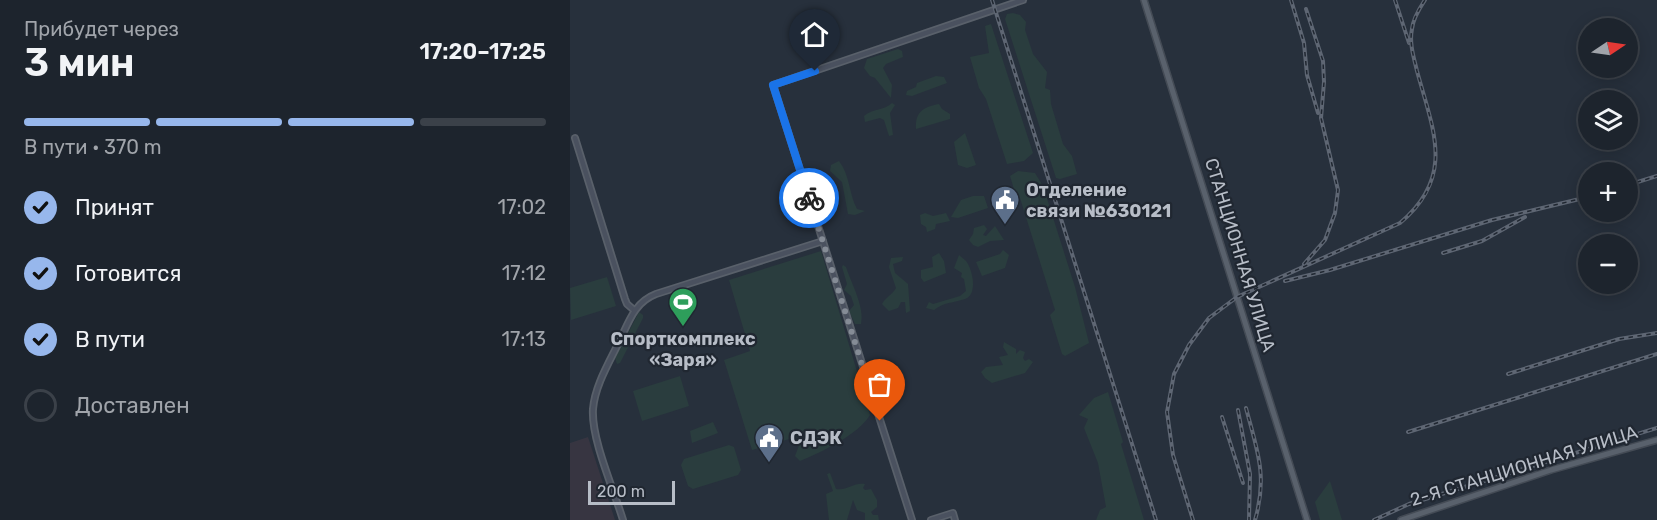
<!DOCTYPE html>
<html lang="ru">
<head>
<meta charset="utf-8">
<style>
  body { margin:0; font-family:Rubik,sans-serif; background:#2a3039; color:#f1f3f6; height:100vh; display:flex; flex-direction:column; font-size:22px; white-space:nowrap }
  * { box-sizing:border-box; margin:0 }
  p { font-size:20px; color:#a0a4aa }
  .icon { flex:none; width:33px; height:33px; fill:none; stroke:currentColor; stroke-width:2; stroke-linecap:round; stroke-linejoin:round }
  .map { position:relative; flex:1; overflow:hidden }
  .side { display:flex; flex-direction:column; background:#1d242d; width:570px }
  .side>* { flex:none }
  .needle { width:39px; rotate:77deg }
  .buttons { position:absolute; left:1008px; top:18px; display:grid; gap:12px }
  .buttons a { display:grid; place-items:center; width:60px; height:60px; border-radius:50%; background:#1d242d; box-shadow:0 3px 15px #0003,0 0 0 2px #3b4149; font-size:30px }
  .scale { position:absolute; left:18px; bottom:15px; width:87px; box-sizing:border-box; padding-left:6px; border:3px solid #b7bdc7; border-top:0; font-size:16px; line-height:21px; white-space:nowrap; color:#b7bdc7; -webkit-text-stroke:4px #202731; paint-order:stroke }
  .pin { position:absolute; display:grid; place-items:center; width:51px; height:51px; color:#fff; margin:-62px -26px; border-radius:50% 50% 50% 0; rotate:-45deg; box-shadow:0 0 6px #0007 }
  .pin .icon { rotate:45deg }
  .courier { position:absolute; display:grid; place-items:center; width:60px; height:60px; margin:-30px; border:4px solid #1a73e8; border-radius:50%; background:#fff; color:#222; box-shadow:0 2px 8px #0007 }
  .headline em { font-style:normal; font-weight:600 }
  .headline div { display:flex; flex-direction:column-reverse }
  .headline { display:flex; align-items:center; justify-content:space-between; height:102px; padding:0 24px }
  h1 { font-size:39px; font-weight:600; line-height:45px }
  .bar { display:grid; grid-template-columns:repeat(4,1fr); gap:9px 6px; align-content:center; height:72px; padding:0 24px }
  .bar i { height:8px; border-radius:4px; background:#3b4149 }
  .bar .current { background:#97b7ec }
  .bar p { grid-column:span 4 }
  ol { padding:0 24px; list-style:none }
  li { display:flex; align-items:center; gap:18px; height:66px }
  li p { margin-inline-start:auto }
  li .icon { padding:6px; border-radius:50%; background:#97b7ec; color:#111; stroke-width:4 }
  li:last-child { color:#a0a4aa }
  li i { width:33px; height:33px; border:3px solid #3b4149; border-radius:50% }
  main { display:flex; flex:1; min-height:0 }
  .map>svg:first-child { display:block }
  .medical { fill:#373541 }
  .green { fill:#2a3d3e }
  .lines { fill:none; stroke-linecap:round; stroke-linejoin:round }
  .secondary-casing { stroke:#59606a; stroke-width:8 }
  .primary-casing { stroke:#444b55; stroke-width:8 }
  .secondary { stroke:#4a515f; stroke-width:4.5 }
  .primary { stroke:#59616c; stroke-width:5 }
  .rail-casing { stroke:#5e6673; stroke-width:4 }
  .rail { stroke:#202731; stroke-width:1.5; stroke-dasharray:4.5; stroke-linecap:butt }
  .done { stroke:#858c96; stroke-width:6; stroke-dasharray:0 10.8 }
  .route { stroke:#1a73e8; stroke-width:8 }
  .labels { text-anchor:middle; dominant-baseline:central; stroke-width:4.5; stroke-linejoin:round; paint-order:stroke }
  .poi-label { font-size:18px; font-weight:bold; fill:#b7bdc7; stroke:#202731; text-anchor:start }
  .street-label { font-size:18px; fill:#b7bdc7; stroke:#202731 }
</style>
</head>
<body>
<main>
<section class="side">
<div class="headline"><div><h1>3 мин</h1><p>Прибудет через</p></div><em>17:20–17:25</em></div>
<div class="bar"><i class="current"></i><i class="current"></i><i class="current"></i><i></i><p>В пути · 370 m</p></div>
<ol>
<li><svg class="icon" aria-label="check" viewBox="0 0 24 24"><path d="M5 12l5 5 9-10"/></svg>Принят<p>17:02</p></li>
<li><svg class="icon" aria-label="check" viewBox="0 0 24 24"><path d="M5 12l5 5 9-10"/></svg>Готовится<p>17:12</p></li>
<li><svg class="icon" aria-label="check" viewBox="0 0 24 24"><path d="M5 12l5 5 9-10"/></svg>В пути<p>17:13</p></li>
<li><i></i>Доставлен</li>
</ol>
</section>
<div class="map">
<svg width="1087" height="520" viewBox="0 0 1087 520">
  <rect width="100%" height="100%" fill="#27303c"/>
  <polygon class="medical" points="18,437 45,520 0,520 0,443"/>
  <g class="green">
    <polygon points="443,13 450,15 456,22 455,30 463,54 477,72 475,88 480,90 481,104 493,144 502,156 507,174 490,179 486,178 435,19 437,14"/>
    <polygon points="421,24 463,153 454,161 437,164 416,99 409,88 400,57 419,53 415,26"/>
    <polygon points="328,49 332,51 333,57 316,64 313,68 322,85 321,98 305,78 300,76 294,68 297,59"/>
    <polygon points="366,76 374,77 377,83 342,96 336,95 337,91 346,87 347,83"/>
    <path d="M322 103 325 105 320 113 323 135 319 136 314 120 310 118 295 122 294 116C303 108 314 111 322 103Z"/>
    <path d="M369 104 372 109 380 114V119L346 129C345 112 353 107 369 104Z"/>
    <polygon points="395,133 406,165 397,168 388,165 384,142"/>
    <path d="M269 161C280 175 279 194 287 209L295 211 285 215 278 214 272 182 260 171 261 165Z"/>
    <polygon points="448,171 465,173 473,186 505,287 519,343 495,356 492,354 480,315 485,310 450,198 446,196 440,176"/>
    <polygon points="403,196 414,196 418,208 388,218 381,217 391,200"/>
    <polygon points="355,213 363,216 376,213 380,221 366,224 365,229 357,232 356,227 351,224 350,215"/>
    <polygon points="414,225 417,229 413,235 416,236 425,226 434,240 420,241 408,247 403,245 399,240 403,234 404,228"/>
    <polygon points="433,250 439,255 435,268 412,276 406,262 430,254"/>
    <path d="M251 251 300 415C289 434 252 452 230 461L225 456 233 435 182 450 154 360 180 351 159 280Z"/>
    <polygon points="369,253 374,261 376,273 354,282 351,278 351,270 363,267 362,257"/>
    <path d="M389 255C391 257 394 259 396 261 403 270 408 295 395 299 383 303 374 302 364 310L356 308 359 302 363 304 390 296 396 291 394 279 391 277 392 273 384 268Z"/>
    <path d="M333 257 332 261 323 264 325 273 338 284 340 311 336 313 335 302H331L328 308 319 311 312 304C316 297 322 295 326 288L319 267 321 258Z"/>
    <path d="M273 265 276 267C281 283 295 307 291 324H285L279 311 284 305 281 296 274 290 277 284 272 267Z"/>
    <polygon points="37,277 46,306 1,320 0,288"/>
    <polygon points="69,312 73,315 73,318 50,363 47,364 45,358"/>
    <polygon points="434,342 446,349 446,354 450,350 455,352 453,358 455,361 459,359 463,362 455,373 422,383 415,378 411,372 416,367 433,365 429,357 438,355 433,347"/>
    <polygon points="110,376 119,406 72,421 63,391"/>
    <polygon points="538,392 553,442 551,444 574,520 526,520 530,510 536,507 528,463 514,428 518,419 509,415 524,398"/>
    <polygon points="143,422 148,433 122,443 120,431"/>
    <polygon points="159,445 164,447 171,470 168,475 123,489 118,486 111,465 114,459"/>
    <path d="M260 473 266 489C277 491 284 482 295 484L293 488 295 490 301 489 307 500V507L301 512 303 515H308L309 520H295V513L287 510 283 500 277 520H259L256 494 263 491 257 474Z"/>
    <polygon points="760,481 772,520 750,520 745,502"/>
  </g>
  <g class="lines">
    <g class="secondary-casing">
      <g id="secondary">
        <polyline points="5,138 55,299 57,304 64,310"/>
        <path d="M53 520C44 490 21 439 23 409 25 385 40 361 50 340 59 321 65 302 86 294L253 241"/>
        <polyline points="342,520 203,85 453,0"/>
        <polyline points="361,520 383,513 385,520"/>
      </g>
    </g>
    <g class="primary-casing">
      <g id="primary">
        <polyline points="574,0 737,520"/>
        <polyline points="831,520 981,470 1087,440"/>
      </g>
    </g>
    <use href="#secondary" class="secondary"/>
    <use href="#primary" class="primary"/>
    <g class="rail-casing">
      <g id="rail">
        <polyline points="422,0 586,520"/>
        <polyline points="721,0 734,43 737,75 748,113"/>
        <polyline points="825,0 839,43"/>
        <polyline points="1058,185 1087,176"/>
        <polyline points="873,253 912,241 955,217"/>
        <polyline points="734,264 755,240 765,213 768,190 751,118 754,82 753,61 736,9"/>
        <polyline points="715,281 760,270 922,220 1018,197"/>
        <polyline points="938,374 1049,339 1087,333"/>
        <path d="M676 408C687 450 698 476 685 520"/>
        <polyline points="668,410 680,474 679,520"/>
        <polyline points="652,417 673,483"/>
        <polyline points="838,432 1087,354"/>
        <path d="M623 520 603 455 597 412 604 374 619 345 639 318 667 297 830 223C886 176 863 130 847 71 844 58 839 43 842 29 843 19 849 9 855 0"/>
        <polyline points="804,520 839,504 1087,428"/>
      </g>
    </g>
    <use href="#rail" class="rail"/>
  </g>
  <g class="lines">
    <polyline class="done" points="239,198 310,421"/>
    <polyline class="route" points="239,198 203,85 245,71"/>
  </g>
  <defs>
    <g id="civic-pin" transform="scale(1.5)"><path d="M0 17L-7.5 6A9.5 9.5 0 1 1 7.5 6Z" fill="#5c6f8a" stroke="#202731"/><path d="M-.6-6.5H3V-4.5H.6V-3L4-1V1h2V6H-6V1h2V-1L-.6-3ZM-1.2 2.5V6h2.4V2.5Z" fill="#fff"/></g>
    <g id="stadium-pin" transform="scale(1.5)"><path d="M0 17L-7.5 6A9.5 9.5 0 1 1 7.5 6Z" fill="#2e9e5b" stroke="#202731"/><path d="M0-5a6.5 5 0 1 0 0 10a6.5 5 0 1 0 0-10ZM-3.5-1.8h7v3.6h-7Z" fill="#fff"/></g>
  </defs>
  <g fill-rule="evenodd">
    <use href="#civic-pin" x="435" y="200"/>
    <use href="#stadium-pin" x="113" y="302"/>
    <use href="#civic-pin" x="199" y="438"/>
  </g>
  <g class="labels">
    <g class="poi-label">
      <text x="456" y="190">Отделение<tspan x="456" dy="21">связи №630121</tspan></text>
      <text x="113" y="339" text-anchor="middle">Спорткомплекс<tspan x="113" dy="21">«Заря»</tspan></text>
      <text x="220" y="438">СДЭК</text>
    </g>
    <g class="street-label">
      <text transform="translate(670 255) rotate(73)">СТАНЦИОННАЯ УЛИЦА</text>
      <text transform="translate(954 466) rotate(-17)">2-Я СТАНЦИОННАЯ УЛИЦА</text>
    </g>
  </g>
</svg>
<div class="buttons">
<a><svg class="needle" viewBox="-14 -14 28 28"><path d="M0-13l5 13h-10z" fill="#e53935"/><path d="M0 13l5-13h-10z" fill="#a0a4aa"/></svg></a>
<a><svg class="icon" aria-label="layers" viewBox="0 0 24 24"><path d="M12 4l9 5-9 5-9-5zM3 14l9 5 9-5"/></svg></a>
<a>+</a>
<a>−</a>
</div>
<div class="scale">200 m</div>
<div class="pin" style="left:310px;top:421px;background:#ea580c"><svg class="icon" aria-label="bag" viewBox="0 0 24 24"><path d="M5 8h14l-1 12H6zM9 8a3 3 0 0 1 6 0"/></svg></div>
<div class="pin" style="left:245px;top:71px;background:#1f2937"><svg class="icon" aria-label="home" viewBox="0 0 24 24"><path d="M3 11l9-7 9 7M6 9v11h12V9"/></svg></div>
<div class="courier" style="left:239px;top:198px"><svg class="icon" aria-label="bike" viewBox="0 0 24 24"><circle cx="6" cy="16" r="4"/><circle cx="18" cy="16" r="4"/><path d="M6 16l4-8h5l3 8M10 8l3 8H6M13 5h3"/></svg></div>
</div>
</main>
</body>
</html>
